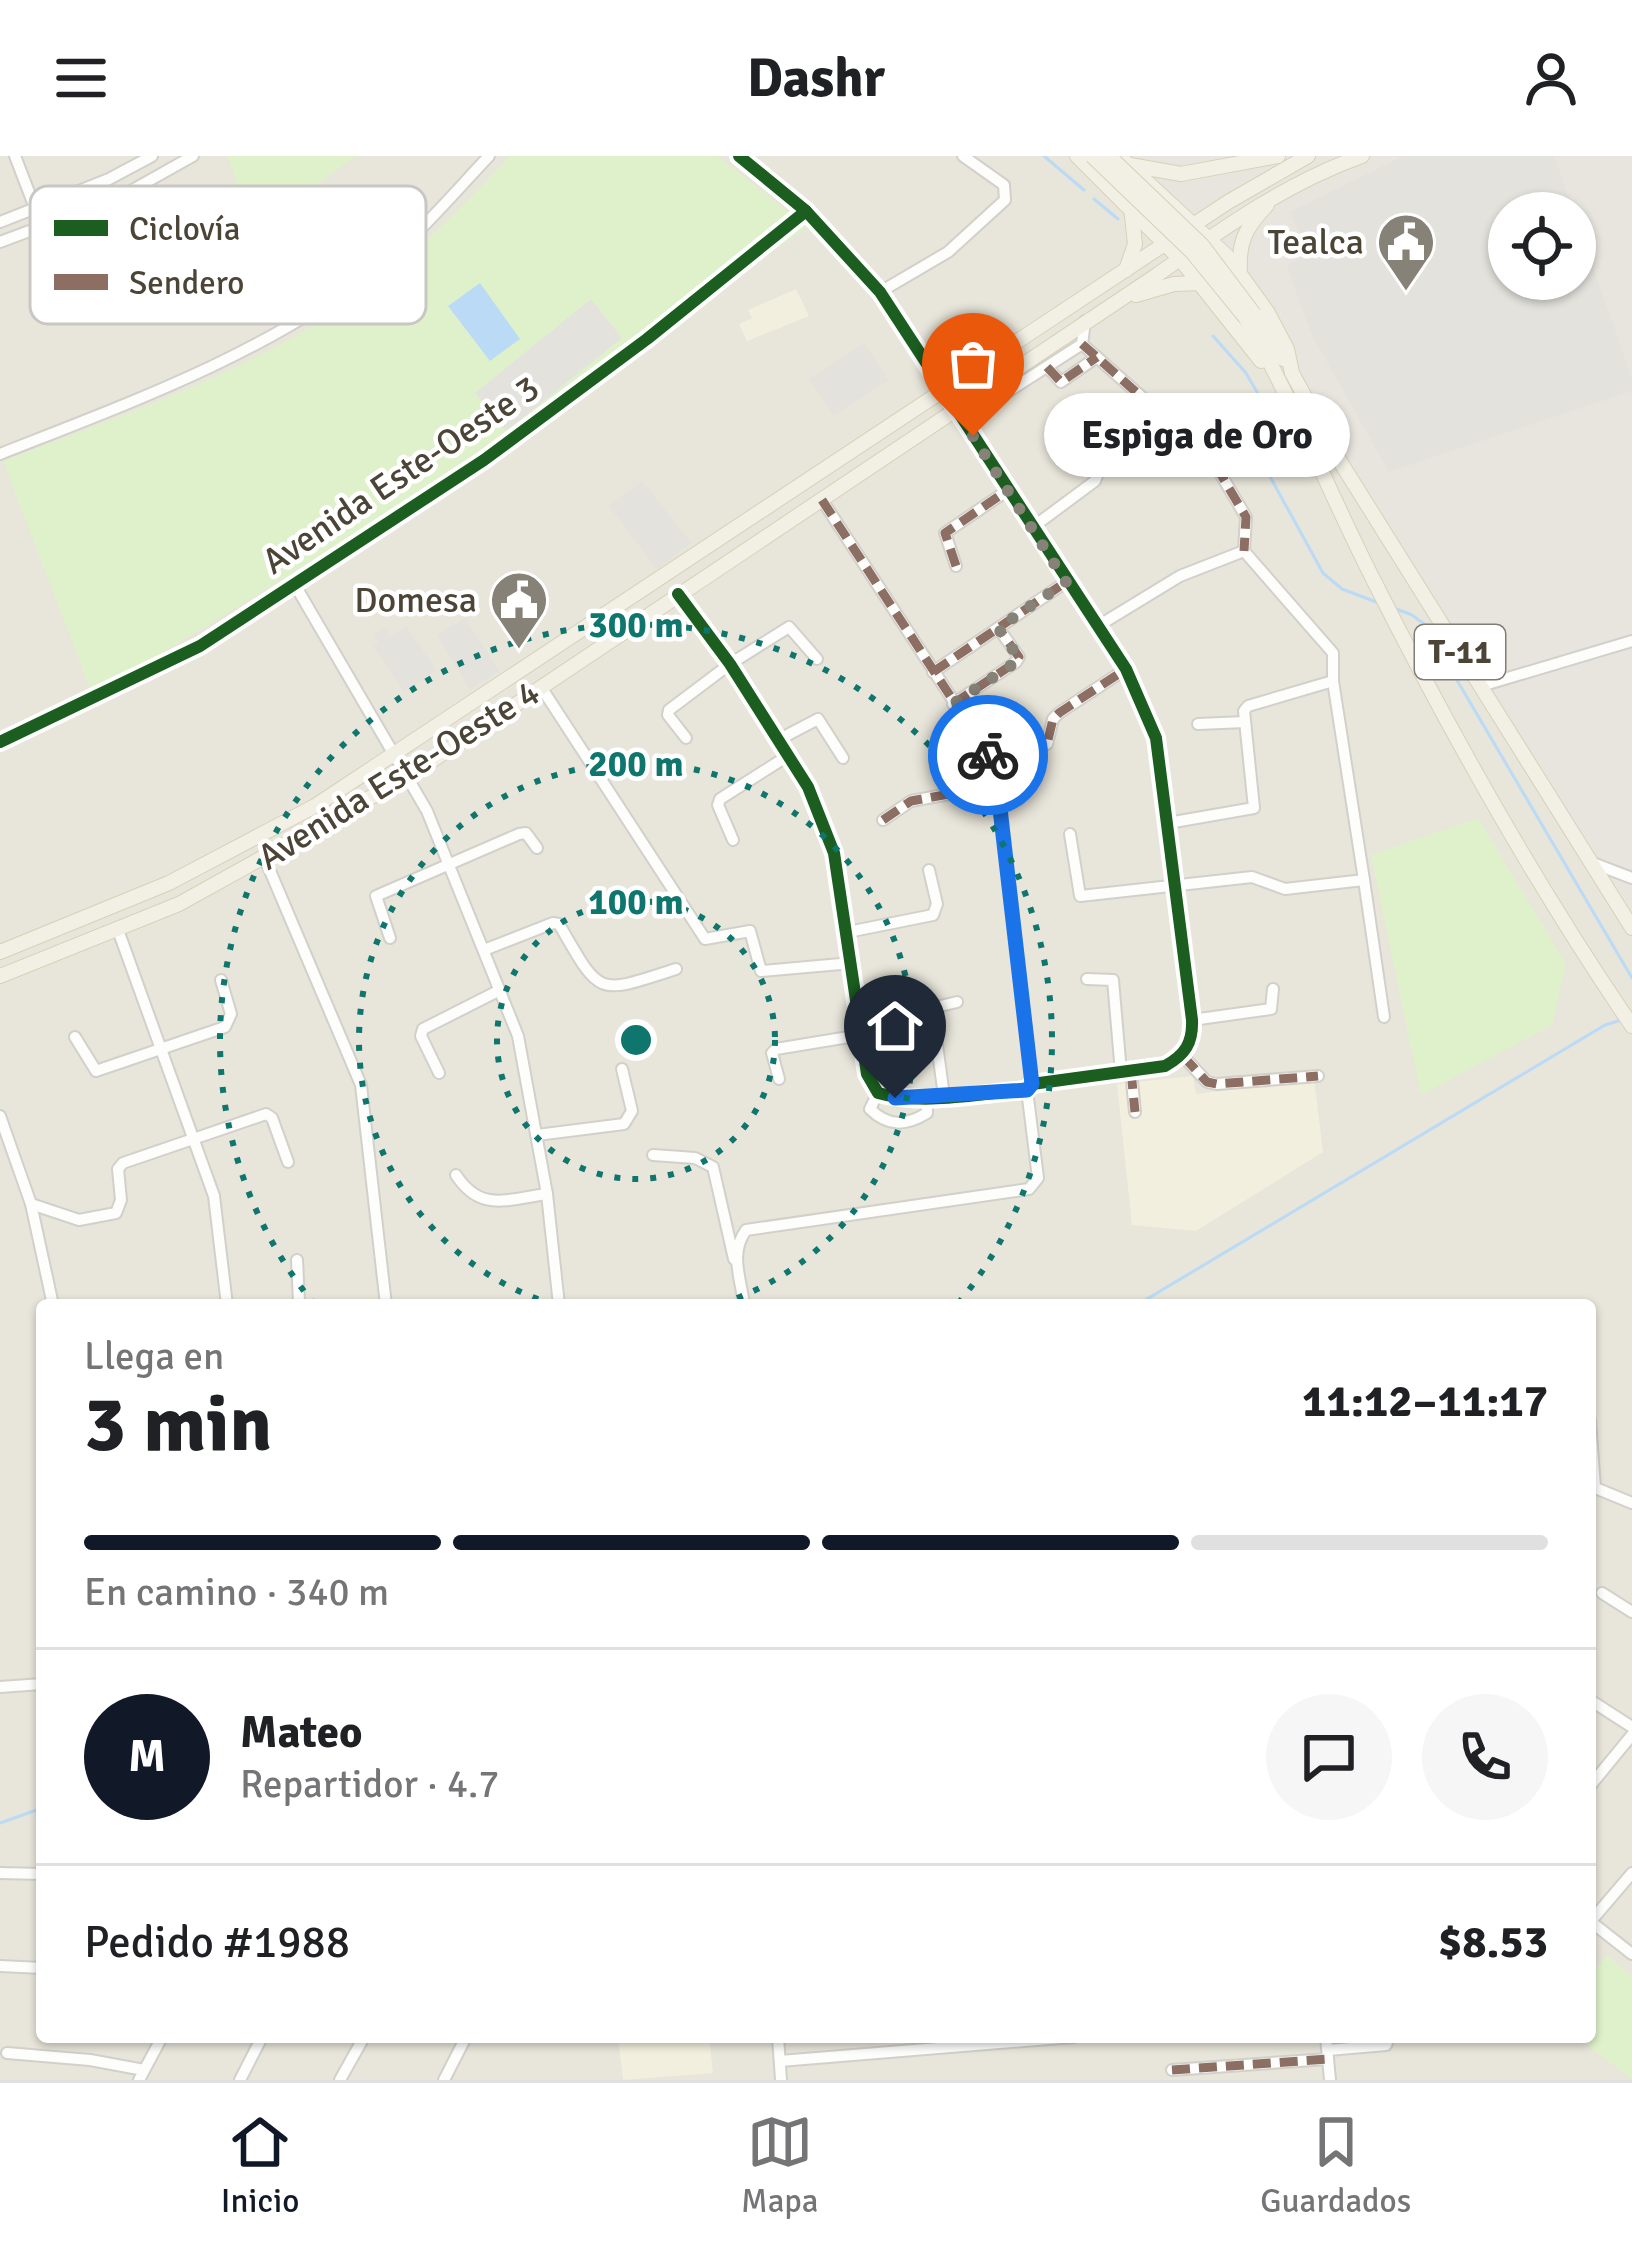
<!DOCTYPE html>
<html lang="es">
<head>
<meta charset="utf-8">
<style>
  body { margin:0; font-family:Signika,sans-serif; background:#f6f6f6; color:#202124; height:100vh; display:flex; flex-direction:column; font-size:45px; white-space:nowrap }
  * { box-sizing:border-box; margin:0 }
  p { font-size:39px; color:#757577 }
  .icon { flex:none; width:66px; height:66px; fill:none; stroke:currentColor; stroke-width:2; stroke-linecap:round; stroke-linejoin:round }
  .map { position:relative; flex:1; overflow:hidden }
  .side { position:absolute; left:36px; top:1143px; width:1560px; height:744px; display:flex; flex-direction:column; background:#fff; border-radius:12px; box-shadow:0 3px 9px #0004 }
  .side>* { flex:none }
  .fabs { position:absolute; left:1488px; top:36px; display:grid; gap:24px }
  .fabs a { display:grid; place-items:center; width:108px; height:108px; border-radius:50%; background:#fff; box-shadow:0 3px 9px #0004; font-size:60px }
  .pin { position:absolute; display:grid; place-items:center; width:102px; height:102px; color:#fff; margin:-123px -51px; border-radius:50% 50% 50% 0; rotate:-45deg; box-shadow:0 0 12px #0007 }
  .pin .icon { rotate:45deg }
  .courier { position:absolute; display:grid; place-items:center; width:120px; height:120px; margin:-60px; border:9px solid #1a73e8; border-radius:50%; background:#fff; color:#222; box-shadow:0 3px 15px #0007 }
  .bubble { position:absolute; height:84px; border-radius:42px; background:#fff; box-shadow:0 3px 9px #0004; font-size:39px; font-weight:700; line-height:84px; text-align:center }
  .summary em { font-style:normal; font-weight:700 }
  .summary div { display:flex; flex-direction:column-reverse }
  .summary { display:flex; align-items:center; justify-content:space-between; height:204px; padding:0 48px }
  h1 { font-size:78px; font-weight:700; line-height:90px }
  .bar { display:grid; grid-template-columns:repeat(4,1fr); gap:18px 12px; align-content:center; height:144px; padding:0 48px }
  .bar i { height:15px; border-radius:9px; background:#e0e0e0 }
  .bar .selected { background:#111827 }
  .bar p { grid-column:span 4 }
  .line { display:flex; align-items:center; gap:30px; padding:0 48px; border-top:3px solid #e0e0e0 }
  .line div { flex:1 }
  .round { display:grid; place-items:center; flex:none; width:126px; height:126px; border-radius:63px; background:#f6f6f6 }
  header { display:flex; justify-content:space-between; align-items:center; height:156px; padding:0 48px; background:#fff; font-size:54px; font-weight:700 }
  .tab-bar { display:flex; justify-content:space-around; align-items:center; height:168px; border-top:3px solid #e0e0e0; background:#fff; font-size:33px; color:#757577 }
  .tab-bar a { display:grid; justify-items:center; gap:6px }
  .tab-bar .selected { color:#111827 }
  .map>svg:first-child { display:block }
  .residential { fill:#e8e5da; fill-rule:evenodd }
  .industrial { fill:#e8e4de; fill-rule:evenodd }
  .education { fill:#f2efdf }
  .green { fill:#dff1cb }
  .parking { fill:#e3e2dc }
  .water { fill:#badaf5 }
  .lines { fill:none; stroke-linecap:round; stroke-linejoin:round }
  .stream { stroke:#badaf5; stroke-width:3 }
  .minor-casing { stroke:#d2d0ca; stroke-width:14 }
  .major-casing { stroke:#d8d1b8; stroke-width:16 }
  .minor { stroke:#fdfdfc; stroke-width:10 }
  .major { stroke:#f2f0e5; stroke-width:14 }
  .major-bridge-casing { stroke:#d8d1b8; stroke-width:16; stroke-linecap:butt }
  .major-bridge { stroke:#f2f0e5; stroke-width:14 }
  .quiet { stroke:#8d6e63; stroke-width:9; stroke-dasharray:18 9; stroke-linecap:butt }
  .cycleway-casing { stroke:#fff; stroke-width:20 }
  .cycleway { stroke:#1b5e20; stroke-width:12 }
  .done { stroke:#878277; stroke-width:12; stroke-dasharray:0 21.6 }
  .route { stroke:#1a73e8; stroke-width:15 }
  .ring { fill:none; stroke:#0f766e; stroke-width:6; stroke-dasharray:6 12 }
  .labels { text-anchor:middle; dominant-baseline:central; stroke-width:9; stroke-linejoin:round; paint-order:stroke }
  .shield { fill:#fff; stroke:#827d73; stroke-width:3 }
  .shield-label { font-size:33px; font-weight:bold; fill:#4c4537 }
  .poi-label { font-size:36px; fill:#4c4537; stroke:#fff; text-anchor:end }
  .street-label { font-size:36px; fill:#4c4537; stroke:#fff }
  .key { fill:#fff; stroke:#c9c7c3; stroke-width:3 }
  .key-label { font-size:33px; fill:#4c4537 }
  .centre { fill:#0f766e; stroke:#fff; stroke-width:6 }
  .ring-label { font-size:36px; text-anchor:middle; font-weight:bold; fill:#0f766e; stroke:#fff; stroke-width:9; stroke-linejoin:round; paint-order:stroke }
</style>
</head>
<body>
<header><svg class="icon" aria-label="menu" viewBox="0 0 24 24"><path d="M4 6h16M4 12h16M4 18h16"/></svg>Dashr<svg class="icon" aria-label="person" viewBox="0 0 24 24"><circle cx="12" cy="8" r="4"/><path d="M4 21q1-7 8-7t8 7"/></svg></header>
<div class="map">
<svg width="1632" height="1924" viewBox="0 0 1632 1924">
  <rect width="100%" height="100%" fill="#f4f3ed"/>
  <path class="residential" d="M0 0H1632V1924H0ZM1509 57H1575V123H1509ZM42 1149H1590V1881H42Z"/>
  <path class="industrial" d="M1128 0H1632V772L1292 217ZM1509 57H1575V123H1509Z"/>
  <g class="education">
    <polygon points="796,133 809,160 747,185 739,168 752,162 748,154"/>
    <polygon points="1193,920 1196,938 1314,923 1323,996 1196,1075 1132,1069 1117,928"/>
    <polygon points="618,1881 709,1881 713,1917 623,1924"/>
  </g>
  <g class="green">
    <polygon points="227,0 356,0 254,74"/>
    <path d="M510 0H717L808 71C573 233 340 395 92 538L3 305C122 259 248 217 354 143 412 102 462 52 510 0Z"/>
    <polygon points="1478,662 1566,808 1552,869 1421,939 1371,699"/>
    <polygon points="1607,1799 1632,1820 1632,1924 1577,1881 1590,1881 1590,1819"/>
  </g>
  <g class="parking">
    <polygon points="1404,0 1554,0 1574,57 1509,57 1509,123 1575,123 1575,60 1632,223 1632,235 1389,316 1311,177 1287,110 1300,102 1306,93 1290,56"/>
    <polygon points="591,143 622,182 506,275 475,237"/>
    <polygon points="864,187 888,224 834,260 809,223"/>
    <polygon points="642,325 691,387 657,413 609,350"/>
    <polygon points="465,462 499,515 470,533 437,480"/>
    <polygon points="406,470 436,514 404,536 374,491 379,487 374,479 384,472 391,481"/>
  </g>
  <polygon class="water" points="480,127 520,183 490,205 448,150"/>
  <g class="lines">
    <g class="stream">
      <polyline points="1044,0 1084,34"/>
      <polyline points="1094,43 1118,63"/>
      <polyline points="1213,180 1246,217 1257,236 1257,297 1323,417 1342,433 1379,447"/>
      <polyline points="1394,452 1412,459 1424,468 1632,822"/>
      <polyline points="1137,1149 1605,869 1621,864"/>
      <polyline points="0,1667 42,1652"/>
    </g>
    <g class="minor-casing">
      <g id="minor">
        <polyline points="15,0 35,52"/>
        <polyline points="0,66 109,23 152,0"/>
        <polyline points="0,86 120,41 193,0"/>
        <polyline points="880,136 948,96 1005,44 1004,29 963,0"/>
        <polyline points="1082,188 1153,251 1174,275 1194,273 1246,361 1244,395"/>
        <polyline points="1047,211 1061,226 1097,201"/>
        <polyline points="974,240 986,248 992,246 1082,188 1085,165"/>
        <path d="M0 298C132 246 265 198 378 111 418 80 454 37 489 0"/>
        <polyline points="822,344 996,610 1047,588 1053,563 1059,557 1126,513"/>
        <polyline points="1033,371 1095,325 1099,315 1079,286"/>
        <polyline points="956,410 945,377 1008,334"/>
        <polyline points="295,429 427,655 518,880 547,1038 559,1149"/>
        <path d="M678 438 730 508 808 631 834 697 867 918 878 937C924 950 980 937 1027 934L1032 928 1165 910C1185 899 1193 887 1192 864L1156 582 1126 513 880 136 806 55 739 0"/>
        <polyline points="933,516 1066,426"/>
        <polyline points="1481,530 1632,485"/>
        <polyline points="541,531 705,783 750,775 761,815 852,807"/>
        <polyline points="953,548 1016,506 1019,501 999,473"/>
        <polyline points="1198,568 1245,566"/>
        <polyline points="686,582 668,559 669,554 730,508 789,471 817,503"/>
        <polyline points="776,585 818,563 843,602"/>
        <polyline points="0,586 200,490 484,304 647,183 806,55"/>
        <polyline points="883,664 911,645 949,638 996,610 1032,928"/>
        <polyline points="1168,667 1254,652 1244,555 1248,550 1333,525"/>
        <polyline points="1070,678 1080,740 1252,721 1285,733 1364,724 1333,525 1333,497 1244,395 1180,420 1098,470"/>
        <polyline points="733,684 718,649 720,643 786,601"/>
        <polyline points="265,703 361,929 386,1149"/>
        <polyline points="1590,706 1632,722"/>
        <polyline points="1364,724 1384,861"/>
        <polyline points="118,774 214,1040 227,1149"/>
        <polyline points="848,776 933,759 937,748 929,714"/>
        <polyline points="390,782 376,740 519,678 526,677 537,692"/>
        <path d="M484 794 553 767 559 768C601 841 596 839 676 813"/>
        <polyline points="1087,823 1113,824 1121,917"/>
        <polyline points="1192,864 1271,853 1273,833"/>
        <polyline points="75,881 96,915 225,871 231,858 221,824"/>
        <polyline points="1183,900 1207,926 1217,928 1318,920"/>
        <polyline points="1131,915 1135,956"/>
        <polyline points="439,917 421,880 423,873 498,835"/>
        <polyline points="779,923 772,897 776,893 861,879"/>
        <path d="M878 937 870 953C888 971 906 970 927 957V941"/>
        <polyline points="944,940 932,852 957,846"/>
        <polyline points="0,960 31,1048 53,1149"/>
        <polyline points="537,979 624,968 632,955 622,913"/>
        <polyline points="653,999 695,1002 713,1011 734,1103"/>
        <path d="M456 1019C481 1057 507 1043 547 1038"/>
        <polyline points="31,1048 79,1064 116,1057 121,1044 118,1013 123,1007 266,958 272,962 288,1006"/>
        <polyline points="296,1149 299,1146 297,1104"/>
        <path d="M744 1149C741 1122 729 1098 746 1074L1029 1033 1038 1022 1027 934"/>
        <polyline points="1590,1264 1595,1332"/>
        <polyline points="1593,1331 1632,1347"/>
        <polyline points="1602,1437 1632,1456"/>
        <polyline points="0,1531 42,1528"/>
        <polyline points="1590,1544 1632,1571"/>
        <polyline points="1590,1630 1632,1579"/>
        <polyline points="0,1717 42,1718"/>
        <polyline points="1590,1765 1632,1798"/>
        <polyline points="1591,1765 1632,1717"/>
        <polyline points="0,1810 42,1812"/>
        <polyline points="778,1881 781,1924"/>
        <polyline points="1326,1881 1330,1924"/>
        <polyline points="1328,1894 1386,1889 1389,1881"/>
        <polyline points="7,1897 90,1904 144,1914"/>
        <polyline points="780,1905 1074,1881"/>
        <polyline points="1172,1914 1328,1903"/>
        <polyline points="139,1924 162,1881"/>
        <polyline points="240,1924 262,1881"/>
        <polyline points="340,1924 364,1881"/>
        <polyline points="444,1924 466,1881"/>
      </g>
    </g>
    <g class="major-casing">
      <g id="major">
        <polyline points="1077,0 1180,103 1261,205"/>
        <polyline points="1119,0 1227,100 1268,157 1287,193 1292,217 1341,307 1632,772"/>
        <polyline points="1130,9 1181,18 1278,0"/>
        <polyline points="1126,114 1135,88 1131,51"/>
        <path d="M1240 118C1238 86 1245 72 1267 49"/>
        <polyline points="1136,139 1174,128 1201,127"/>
        <polyline points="1254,158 1283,203"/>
        <path d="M1245 161C1294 246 1329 337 1374 425 1451 578 1535 728 1632 870"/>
        <polyline points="0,796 169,727 315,650 1228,46 1308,0"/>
        <path d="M0 820 179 748 409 620 1157 119C1222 73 1286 27 1362 0"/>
      </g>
    </g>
    <use href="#minor" class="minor"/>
    <use href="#major" class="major"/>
    <g class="major-bridge-casing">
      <g id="major-bridge">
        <polyline points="1092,0 1192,96 1245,161"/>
        <polyline points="1109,0 1202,89 1254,158"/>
      </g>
    </g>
    <use href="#major-bridge" class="major-bridge"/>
    <g class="quiet">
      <polyline points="1082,188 1153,251 1174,275 1194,273 1246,361 1244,395"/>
      <polyline points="1047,211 1061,226 1097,201"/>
      <polyline points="822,344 996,610 1047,588 1053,563 1059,557 1126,513"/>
      <polyline points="956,410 945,377 1008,334"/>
      <polyline points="933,516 1066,426"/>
      <polyline points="953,548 1016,506 1019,501 999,473"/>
      <polyline points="883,664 911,645 949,638 996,610 1032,928"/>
      <polyline points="1183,900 1207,926 1217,928 1318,920"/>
      <polyline points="1131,915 1135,956"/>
      <polyline points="1172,1914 1328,1903"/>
    </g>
    <g class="cycleway-casing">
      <g id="cycleway">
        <path d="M678 438 730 508 808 631 834 697 867 918 878 937C924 950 980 937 1027 934L1032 928 1165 910C1185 899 1193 887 1192 864L1156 582 1126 513 880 136 806 55 739 0"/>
        <polyline points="0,586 200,490 484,304 647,183 806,55"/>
      </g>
    </g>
    <use href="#cycleway" class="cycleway"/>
  </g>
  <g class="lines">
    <polyline class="done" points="973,280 1066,426 998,472 1018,501 1016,506 953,548 988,599"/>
    <polyline class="route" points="895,942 1027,934 1032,928 995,610 988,599"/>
  </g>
  <g class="ring">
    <circle cx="636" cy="884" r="139"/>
    <path d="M555 1149A277 277 0 1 1 717 1149"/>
    <path d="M315 1149A416 416 0 1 1 957 1149"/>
  </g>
  <defs>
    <g id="civic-pin" transform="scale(3)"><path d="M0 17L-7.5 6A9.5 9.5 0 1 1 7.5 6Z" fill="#878277" stroke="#fff"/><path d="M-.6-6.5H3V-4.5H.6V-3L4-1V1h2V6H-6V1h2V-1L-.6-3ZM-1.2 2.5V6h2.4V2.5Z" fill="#fff"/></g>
  </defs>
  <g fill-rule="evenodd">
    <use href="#civic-pin" x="1406" y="86"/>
    <use href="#civic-pin" x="519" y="444"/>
  </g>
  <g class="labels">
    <rect class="shield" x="1415" y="469" width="90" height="54" rx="9"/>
    <g class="shield-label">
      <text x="1460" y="496">T-11</text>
    </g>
    <g class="poi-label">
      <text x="1364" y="86">Tealca</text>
      <text x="477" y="444">Domesa</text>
    </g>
    <g class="street-label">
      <text transform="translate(401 319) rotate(-34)">Avenida Este-Oeste 3</text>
      <text transform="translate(399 619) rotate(-32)">Avenida Este-Oeste 4</text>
    </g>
  </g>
  <rect x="30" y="30" width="396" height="138" rx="18" class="key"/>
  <rect x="54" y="64" width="54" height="16" fill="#1b5e20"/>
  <rect x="54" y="118" width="54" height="16" fill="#8d6e63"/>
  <g class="key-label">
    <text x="129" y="84">Ciclovía</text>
    <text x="129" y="138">Sendero</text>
  </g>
  <circle cx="636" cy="884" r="18" class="centre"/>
  <g class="ring-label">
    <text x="636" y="481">300 m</text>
    <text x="636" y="620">200 m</text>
    <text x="636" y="758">100 m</text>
  </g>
</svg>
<div class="fabs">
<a><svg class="icon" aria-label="locate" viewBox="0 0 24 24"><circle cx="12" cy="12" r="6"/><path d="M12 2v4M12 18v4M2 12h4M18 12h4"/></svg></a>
</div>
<div class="pin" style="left:973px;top:280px;background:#ea580c"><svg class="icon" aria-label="bag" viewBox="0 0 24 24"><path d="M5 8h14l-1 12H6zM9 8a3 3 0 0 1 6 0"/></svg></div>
<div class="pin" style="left:895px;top:942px;background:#1f2937"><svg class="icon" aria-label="home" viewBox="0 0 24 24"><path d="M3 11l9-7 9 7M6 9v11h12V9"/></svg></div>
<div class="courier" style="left:988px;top:599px"><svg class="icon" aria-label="bike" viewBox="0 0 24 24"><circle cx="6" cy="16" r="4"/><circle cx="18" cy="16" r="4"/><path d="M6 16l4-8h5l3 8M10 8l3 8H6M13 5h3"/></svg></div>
<div class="bubble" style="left:1044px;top:237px;width:306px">Espiga de Oro</div>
<section class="side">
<div class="summary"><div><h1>3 min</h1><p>Llega en</p></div><em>11:12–11:17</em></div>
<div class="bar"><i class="selected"></i><i class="selected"></i><i class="selected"></i><i></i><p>En camino · 340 m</p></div>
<div class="line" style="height:216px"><b class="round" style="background:#111827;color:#fff">M</b><div><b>Mateo</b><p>Repartidor · 4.7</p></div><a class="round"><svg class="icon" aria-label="chat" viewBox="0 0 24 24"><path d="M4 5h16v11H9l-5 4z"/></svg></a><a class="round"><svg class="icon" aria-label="phone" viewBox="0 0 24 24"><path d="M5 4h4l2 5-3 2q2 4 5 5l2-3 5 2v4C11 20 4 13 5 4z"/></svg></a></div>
<div class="line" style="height:156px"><div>Pedido #1988</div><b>$8.53</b></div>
</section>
</div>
<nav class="tab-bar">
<a class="selected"><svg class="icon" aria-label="home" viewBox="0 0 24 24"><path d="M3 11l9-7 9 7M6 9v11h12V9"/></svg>Inicio</a>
<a><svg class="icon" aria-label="map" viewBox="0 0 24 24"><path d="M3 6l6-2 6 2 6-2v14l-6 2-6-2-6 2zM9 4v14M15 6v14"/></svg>Mapa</a>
<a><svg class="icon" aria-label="saved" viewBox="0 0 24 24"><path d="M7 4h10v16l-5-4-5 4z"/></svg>Guardados</a>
</nav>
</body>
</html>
